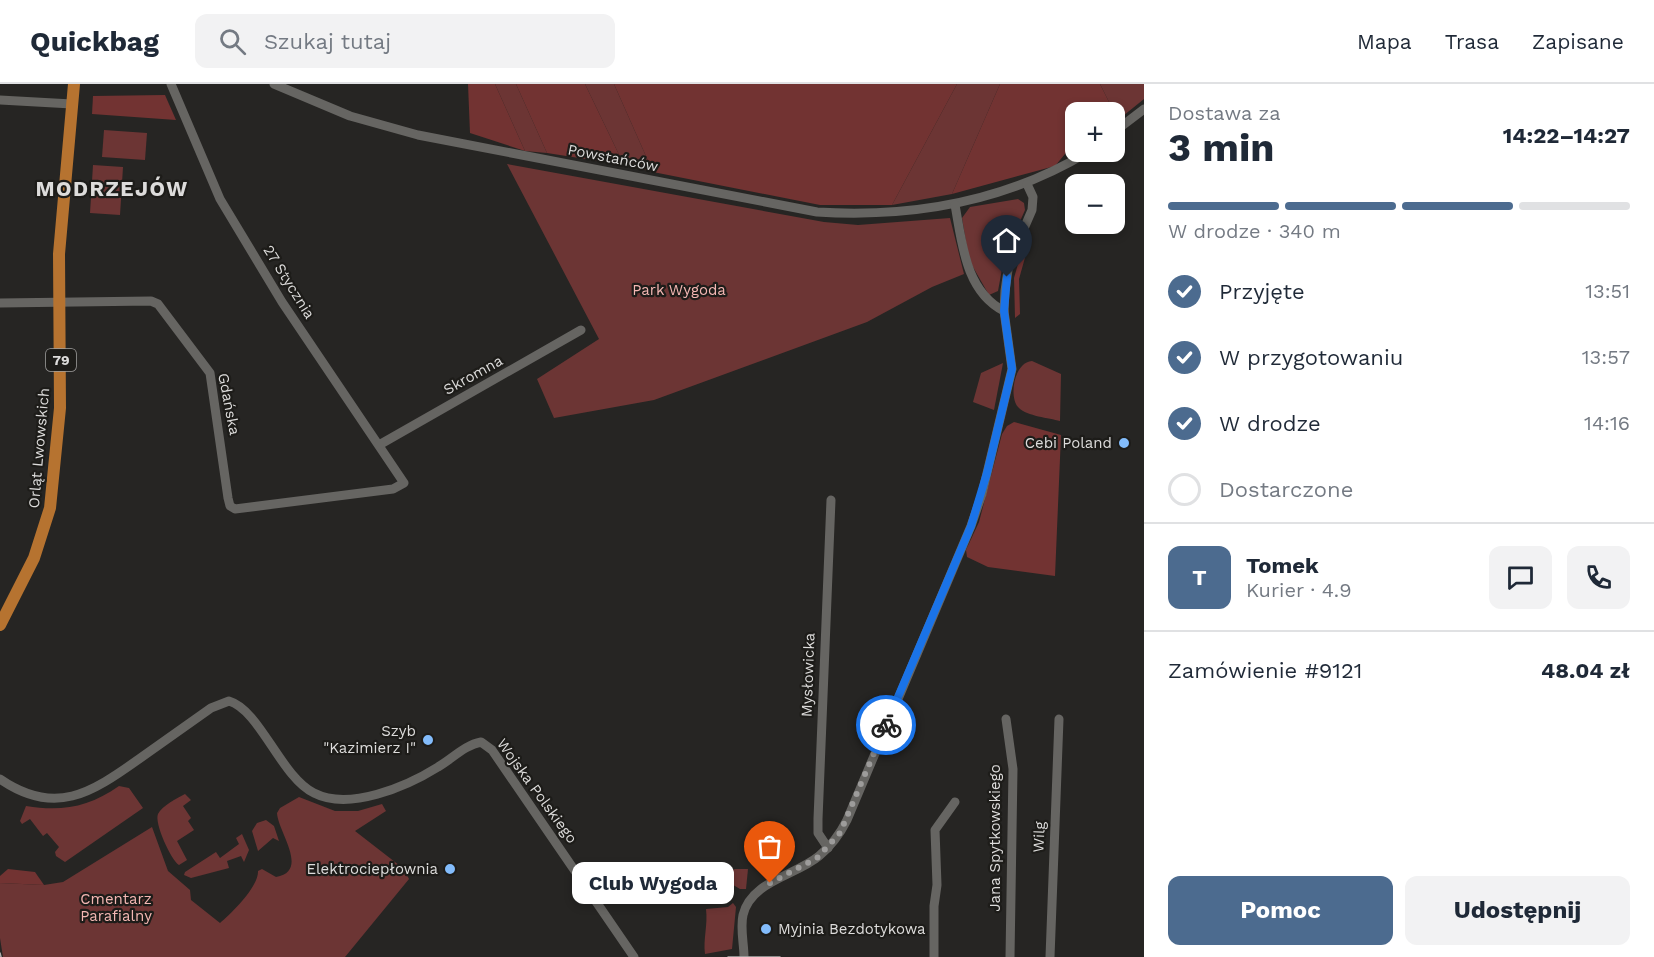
<!DOCTYPE html>
<html lang="pl">
<head>
<meta charset="utf-8">
<style>
  body { margin:0; font-family:"Work Sans",sans-serif; background:#f2f2f3; color:#1f2937; height:100vh; display:flex; flex-direction:column; font-size:22px; white-space:nowrap }
  * { box-sizing:border-box; margin:0 }
  p { font-size:20px; color:#747a83 }
  .icon { flex:none; width:33px; height:33px; fill:none; stroke:currentColor; stroke-width:2; stroke-linecap:round; stroke-linejoin:round }
  .map { position:relative; flex:1; overflow:hidden }
  .details { display:flex; flex-direction:column; background:#fff; width:510px }
  .details>* { flex:none }
  .buttons { position:absolute; left:1065px; top:18px; display:grid; gap:12px }
  .buttons a { display:grid; place-items:center; width:60px; height:60px; border-radius:12px; background:#fff; box-shadow:0 3px 9px #0003; font-size:30px }
  .pin { position:absolute; display:grid; place-items:center; width:51px; height:51px; color:#fff; margin:-62px -26px; border-radius:50% 50% 50% 0; rotate:-45deg; box-shadow:0 0 6px #0007 }
  .pin .icon { rotate:45deg }
  .courier { position:absolute; display:grid; place-items:center; width:60px; height:60px; margin:-30px; border:4px solid #1a73e8; border-radius:50%; background:#fff; color:#222; box-shadow:0 2px 8px #0007 }
  .bubble { position:absolute; height:42px; border-radius:12px; background:#fff; box-shadow:0 3px 9px #0003; font-size:20px; font-weight:700; line-height:42px; text-align:center }
  .head em { font-style:normal; font-weight:700 }
  .head div { display:flex; flex-direction:column-reverse }
  .head { display:flex; align-items:center; justify-content:space-between; height:102px; padding:0 24px }
  h1 { font-size:39px; font-weight:700; line-height:45px }
  .bar { display:grid; grid-template-columns:repeat(4,1fr); gap:9px 6px; align-content:center; height:72px; padding:0 24px }
  .bar i { height:8px; border-radius:4px; background:#e0e1e3 }
  .bar .on { background:#4c6b8f }
  .bar p { grid-column:span 4 }
  .line { display:flex; align-items:center; gap:15px; padding:0 24px; border-top:2px solid #e0e1e3 }
  .line div { flex:1 }
  .round { display:grid; place-items:center; flex:none; width:63px; height:63px; border-radius:12px; background:#f2f2f3 }
  ol { padding:0 24px; list-style:none }
  li { display:flex; align-items:center; gap:18px; height:66px }
  li p { margin-inline-start:auto }
  li .icon { padding:6px; border-radius:50%; background:#4c6b8f; color:#fff; stroke-width:4 }
  li:last-child { color:#747a83 }
  li i { width:33px; height:33px; border:3px solid #e0e1e3; border-radius:50% }
  .action { display:flex; gap:12px; margin-top:auto; padding:12px 24px }
  .action a { flex:1; height:69px; border-radius:12px; background:#4c6b8f; color:#fff; font-size:24px; font-weight:700; line-height:69px; text-align:center }
  .action a+a { background:#f2f2f3; color:#1f2937 }
  header { display:flex; align-items:center; gap:36px; box-sizing:border-box; height:84px; padding:0 30px; background:#fff; border-bottom:2px solid #e0e1e3 }
  header strong { font-size:28px }
  nav { display:flex; gap:33px; margin-inline-start:auto; font-size:21px }
  .search { width:420px; height:54px; background:#f2f2f3; display:flex; align-items:center; gap:15px; box-sizing:border-box; padding:0 21px; border-radius:12px; color:#747a83; font-size:22px }
  main { display:flex; flex:1; min-height:0 }
  .map>svg:first-child { display:block }
  .green { fill:#6c3534 }
  .forest { fill:#723332 }
  .lines { fill:none; stroke-linecap:round; stroke-linejoin:round }
  .minor { stroke:#666562; stroke-width:9 }
  .major { stroke:#b67330; stroke-width:12 }
  .tram { stroke:#afaead; stroke-width:1.5 }
  .done { stroke:#9d9c9b; stroke-width:6; stroke-dasharray:0 10.8 }
  .route { stroke:#1a73e8; stroke-width:8 }
  .poi-dot { fill:#83bcfb; stroke:#1d1c19; stroke-width:2 }
  .labels { text-anchor:middle; dominant-baseline:central; stroke-width:4.5; stroke-linejoin:round; paint-order:stroke }
  .shield { fill:#1d1c19; stroke:#a3a2a1; stroke-width:1.5 }
  .shield-label { font-size:14px; font-weight:bold; fill:#dddcdb }
  .street-label { font-size:15px; fill:#dddcdb; stroke:#1d1c19 }
  .park-label { font-size:15px; fill:#f4b7b3; stroke:#1d1c19 }
  .poi-label { font-size:15px; fill:#dddcdb; stroke:#1d1c19; text-anchor:end }
  .district-label { font-size:21px; font-weight:bold; letter-spacing:1.5px; fill:#dddcdb; stroke:#1d1c19 }
</style>
</head>
<body>
<header>
<strong>Quickbag</strong>
<div class="search"><svg class="icon" aria-label="search" viewBox="0 0 24 24"><circle cx="10" cy="10" r="6"/><path d="M15 15l6 6"/></svg>Szukaj tutaj</div>
<nav><a>Mapa</a><a>Trasa</a><a>Zapisane</a></nav>
</header>
<main>
<div class="map">
<svg width="1144" height="873" viewBox="0 0 1144 873">
  <rect width="100%" height="100%" fill="#262523"/>
  <g class="green">
    <polygon points="495,0 516,0 547,69 525,67"/>
    <polygon points="585,0 614,0 653,88 624,81"/>
    <polygon points="957,0 1000,0 952,110 892,121"/>
    <polygon points="1100,0 1144,0 1144,15 1118,36"/>
    <polygon points="104,46 147,49 145,76 102,73"/>
    <polygon points="507,80 824,138 858,141 950,134 964,190 932,203 867,238 654,316 554,334 537,295 599,255"/>
    <polygon points="93,81 123,83 120,131 90,129"/>
    <polygon points="1018,115 1024,119 1025,126 1004,174 998,207 989,211 969,176 962,134 970,123"/>
    <path d="M1032 277 1061 290 1060 337C1049 334 1027 332 1019 324 1008 314 1014 278 1032 277Z"/>
    <polygon points="1003,279 994,326 973,318 981,289"/>
    <path d="M119 702 129 704 143 724 65 778 56 772 55 768 59 763 47 749 43 752 30 735 22 740 20 737 26 722C62 728 89 723 119 702Z"/>
    <path d="M185 710 191 716 183 722 191 734 188 737 194 746 177 757 187 776 179 781C171 776 154 739 158 730 162 722 177 714 185 710Z"/>
    <path d="M299 713 335 727H358L382 720 386 727 355 747 404 785 409 795 345 873H3L0 854V799L44 801 63 798 152 743 168 787 190 806 191 816 220 839C232 829 259 802 258 787L262 785 276 793C310 787 278 748 277 729L280 724Z"/>
    <polygon points="266,736 274,742 279,757 273,754 258,767 252,747 257,739"/>
    <polygon points="242,750 249,766 244,778 241,772 227,777 229,784 191,794 184,791 185,788 216,768 220,774 239,760 236,754"/>
    <polygon points="735,785 748,785 746,805 740,805 728,798 729,787"/>
    <path d="M733 819 736 823 732 865 705 870C703 855 708 841 706 825L728 823Z"/>
  </g>
  <g class="forest">
    <polygon points="468,0 495,0 525,67 470,49"/>
    <polygon points="516,0 585,0 624,81 547,69"/>
    <polygon points="614,0 957,0 892,121 820,121 653,88"/>
    <polygon points="1000,0 1100,0 1118,36 1115,37 1114,28 1076,28 1075,58 1055,82 952,110"/>
    <polygon points="165,11 176,36 92,30 93,12"/>
    <polygon points="1022,166 1026,170 1019,195 1020,230 1015,234 1014,194"/>
    <polygon points="1014,338 1061,351 1055,492 988,483 967,473 966,466 979,438 1002,350 1007,342"/>
    <polygon points="8,785 35,788 44,801 0,799 0,792"/>
  </g>
  <g class="lines">
    <g class="minor">
      <path d="M274 0 350 32 418 51 817 128C914 134 1005 118 1088 68"/>
      <polyline points="0,16 72,20"/>
      <polyline points="1114,48 1144,25"/>
      <path d="M955 121C962 158 965 207 1004 227"/>
      <polyline points="0,219 151,217 158,220 210,289 228,414 230,422 235,425 393,405 404,399 282,218 220,115 171,0"/>
      <polyline points="379,361 581,246"/>
      <polyline points="1006,635 1013,685 1010,873"/>
      <path d="M0 695C55 733 91 709 139 675 163 658 187 641 211 624L229 617C260 626 281 693 314 709 349 727 406 703 438 683 452 675 465 661 481 658L492 666 634 873"/>
      <polyline points="828,764 818,749 818,735 831,416"/>
      <path d="M744 873C744 860 740 844 743 831 751 797 795 792 819 772 831 762 840 750 847 736L971 442 982 410 1012 285 1004 227 1005 207 1009 179 1032 126 1033 113 1027 100"/>
      <polyline points="934,873 934,822 937,801 935,746 955,718"/>
      <polyline points="1050,873 1059,635"/>
    </g>
    <polyline class="major" points="0,541 34,474 50,424 60,324 59,170 74,0"/>
    <g class="tram">
      <polyline points="0,869 1,873"/>
      <polyline points="728,873 780,873"/>
    </g>
  </g>
  <g class="lines">
    <polyline class="done" points="770,799 817,774 840,749 886,641"/>
    <polyline class="route" points="886,641 971,442 987,389 1012,285 1004,227 1007,193"/>
  </g>
  <g class="poi-dot">
    <circle cx="1124" cy="359" r="6"/>
    <circle cx="428" cy="656" r="6"/>
    <circle cx="450" cy="785" r="6"/>
    <circle cx="766" cy="845" r="6"/>
  </g>
  <g class="labels">
    <rect class="shield" x="46" y="265" width="30" height="22" rx="4.5"/>
    <g class="shield-label">
      <text x="61" y="276">79</text>
    </g>
    <g class="street-label">
      <text transform="translate(613 74) rotate(11)">Powstańców</text>
      <text transform="translate(289 198) rotate(58)">27 Stycznia</text>
      <text transform="translate(473 291) rotate(-29)">Skromna</text>
      <text transform="translate(229 320) rotate(79)">Gdańska</text>
      <text transform="translate(39 364) rotate(-85)">Orląt Lwowskich</text>
      <text transform="translate(808 591) rotate(-88)">Mysłowicka</text>
      <text transform="translate(537 707) rotate(54)">Wojska Polskiego</text>
      <text transform="translate(1039 753) rotate(-87)">Wilg</text>
      <text transform="translate(995 754) rotate(-90)">Jana Spytkowskiego</text>
    </g>
    <g class="park-label">
      <text x="679" y="206">Park Wygoda</text>
      <text x="116" y="815">Cmentarz<tspan x="116" dy="17">Parafialny</tspan></text>
    </g>
    <g class="poi-label">
      <text x="1112" y="359">Cebi Poland</text>
      <text x="416" y="647">Szyb<tspan x="416" dy="17">"Kazimierz I"</tspan></text>
      <text x="438" y="785">Elektrociepłownia</text>
      <text x="778" y="845" text-anchor="start">Myjnia Bezdotykowa</text>
    </g>
    <g class="district-label">
      <text x="112" y="104">MODRZEJÓW</text>
    </g>
  </g>
</svg>
<div class="buttons">
<a>+</a>
<a>−</a>
</div>
<div class="pin" style="left:770px;top:799px;background:#ea580c"><svg class="icon" aria-label="bag" viewBox="0 0 24 24"><path d="M5 8h14l-1 12H6zM9 8a3 3 0 0 1 6 0"/></svg></div>
<div class="pin" style="left:1007px;top:193px;background:#1f2937"><svg class="icon" aria-label="home" viewBox="0 0 24 24"><path d="M3 11l9-7 9 7M6 9v11h12V9"/></svg></div>
<div class="courier" style="left:886px;top:641px"><svg class="icon" aria-label="bike" viewBox="0 0 24 24"><circle cx="6" cy="16" r="4"/><circle cx="18" cy="16" r="4"/><path d="M6 16l4-8h5l3 8M10 8l3 8H6M13 5h3"/></svg></div>
<div class="bubble" style="left:572px;top:778px;width:162px">Club Wygoda</div>
</div>
<section class="details">
<div class="head"><div><h1>3 min</h1><p>Dostawa za</p></div><em>14:22–14:27</em></div>
<div class="bar"><i class="on"></i><i class="on"></i><i class="on"></i><i></i><p>W drodze · 340 m</p></div>
<ol>
<li><svg class="icon" aria-label="check" viewBox="0 0 24 24"><path d="M5 12l5 5 9-10"/></svg>Przyjęte<p>13:51</p></li>
<li><svg class="icon" aria-label="check" viewBox="0 0 24 24"><path d="M5 12l5 5 9-10"/></svg>W przygotowaniu<p>13:57</p></li>
<li><svg class="icon" aria-label="check" viewBox="0 0 24 24"><path d="M5 12l5 5 9-10"/></svg>W drodze<p>14:16</p></li>
<li><i></i>Dostarczone</li>
</ol>
<div class="line" style="height:108px"><b class="round" style="background:#4c6b8f;color:#fff">T</b><div><b>Tomek</b><p>Kurier · 4.9</p></div><a class="round"><svg class="icon" aria-label="chat" viewBox="0 0 24 24"><path d="M4 5h16v11H9l-5 4z"/></svg></a><a class="round"><svg class="icon" aria-label="phone" viewBox="0 0 24 24"><path d="M5 4h4l2 5-3 2q2 4 5 5l2-3 5 2v4C11 20 4 13 5 4z"/></svg></a></div>
<div class="line" style="height:78px"><div>Zamówienie #9121</div><b>48.04 zł</b></div>
<div class="action"><a>Pomoc</a><a>Udostępnij</a></div>
</section>
</main>
</body>
</html>
